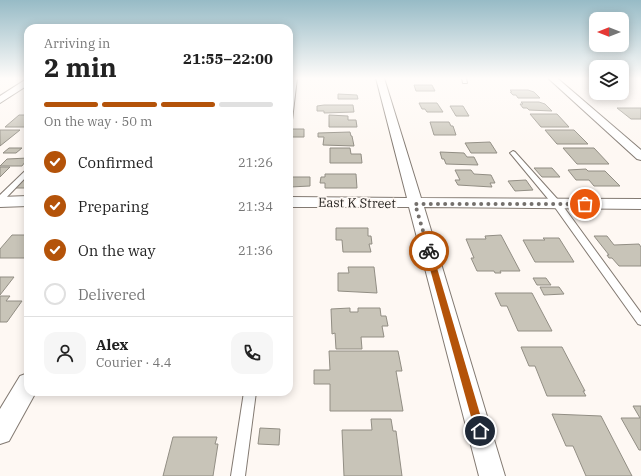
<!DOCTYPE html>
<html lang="en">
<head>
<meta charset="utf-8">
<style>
  body { margin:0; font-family:"IBM Plex Serif",serif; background:#f6f6f6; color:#222; height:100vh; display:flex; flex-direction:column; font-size:15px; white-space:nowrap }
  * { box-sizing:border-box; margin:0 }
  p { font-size:13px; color:#767676 }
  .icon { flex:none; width:22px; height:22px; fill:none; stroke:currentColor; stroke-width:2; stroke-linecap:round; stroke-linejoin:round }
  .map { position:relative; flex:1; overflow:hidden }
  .drawer { position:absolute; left:24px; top:24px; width:269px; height:372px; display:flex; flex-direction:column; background:#fff; border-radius:12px; box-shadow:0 2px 10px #0003 }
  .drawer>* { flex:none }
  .needle { width:26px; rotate:270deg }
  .buttons { position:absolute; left:589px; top:12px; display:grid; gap:8px }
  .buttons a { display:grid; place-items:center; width:40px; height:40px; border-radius:8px; background:#fff; box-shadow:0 2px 10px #0003; font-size:20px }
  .pin { position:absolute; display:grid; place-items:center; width:34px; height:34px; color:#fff; margin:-17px; border:2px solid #fff; border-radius:50%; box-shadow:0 1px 4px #0007 }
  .courier { position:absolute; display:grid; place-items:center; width:40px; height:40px; margin:-20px; border:3px solid #b45309; border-radius:50%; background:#fff; color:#222; box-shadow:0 1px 5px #0007 }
  .head em { font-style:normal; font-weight:700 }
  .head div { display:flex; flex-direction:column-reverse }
  .head { display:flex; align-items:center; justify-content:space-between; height:68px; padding:0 20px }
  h1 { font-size:26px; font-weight:700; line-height:30px }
  .bar { display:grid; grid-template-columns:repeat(4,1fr); gap:6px 4px; align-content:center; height:48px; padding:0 20px }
  .bar i { height:5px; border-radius:3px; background:#e0e0e0 }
  .bar .current { background:#b45309 }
  .bar p { grid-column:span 4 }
  .line { display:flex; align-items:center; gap:10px; padding:0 20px; border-top:1px solid #e0e0e0 }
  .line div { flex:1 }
  .round { display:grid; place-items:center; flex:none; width:42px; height:42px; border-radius:12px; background:#f6f6f6 }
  ol { padding:0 20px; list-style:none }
  li { display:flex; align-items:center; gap:12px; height:44px }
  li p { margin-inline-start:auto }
  li .icon { padding:4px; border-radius:50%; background:#b45309; color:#fff; stroke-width:4 }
  li:last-child { color:#767676 }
  li i { width:22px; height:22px; border:2px solid #e0e0e0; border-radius:50% }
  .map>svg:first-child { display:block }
  .building { fill:#c8c4b8; stroke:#928e84 }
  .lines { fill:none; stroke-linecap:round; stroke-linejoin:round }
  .service-casing { stroke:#837a72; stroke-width:2 }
  .minor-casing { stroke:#837a72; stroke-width:2 }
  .service { fill:#fff; fill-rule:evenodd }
  .minor { fill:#fff; fill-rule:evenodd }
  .route { fill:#b45309 }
  .done { stroke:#74706c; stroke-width:4; stroke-dasharray:0 7.2 }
  .labels { text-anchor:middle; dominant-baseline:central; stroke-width:3.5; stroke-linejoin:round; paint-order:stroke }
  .street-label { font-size:13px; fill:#292623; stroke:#fef8f3 }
</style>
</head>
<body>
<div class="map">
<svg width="641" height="476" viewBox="0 0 641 476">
  <rect width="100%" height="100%" fill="#fef8f3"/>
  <g class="building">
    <polygon points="414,85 432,85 435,91 416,91"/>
    <polygon points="510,90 528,90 534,92 540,98 518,98 516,95 513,95 510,92 512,92"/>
    <polygon points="338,94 357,95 358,99 338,99"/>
    <polygon points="521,102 539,102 545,104 552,111 529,110 527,108 523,108 520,104 523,104"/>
    <polygon points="419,103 437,103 443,112 427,112 425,109 422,109"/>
    <polygon points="324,105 353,105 354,112 324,113 324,111 317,111 317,106"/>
    <polygon points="450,106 463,106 469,116 456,116"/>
    <polygon points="617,108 641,108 641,119 631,119"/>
    <polygon points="530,114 557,114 569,127 541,127"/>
    <polygon points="19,115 28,115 28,124 25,127 5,127"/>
    <polygon points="329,115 348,116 348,120 356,120 357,127 329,127"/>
    <polygon points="430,122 449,122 451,126 453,126 456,135 434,135"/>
    <polygon points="292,129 304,129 304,137 291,137"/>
    <polygon points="0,130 20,130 0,146"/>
    <polygon points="545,130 574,130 588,144 557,144"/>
    <polygon points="350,132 351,136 352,136 354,146 323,145 324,137 318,137 318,133"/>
    <polygon points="490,142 497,153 471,153 465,143"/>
    <polygon points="9,148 22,148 16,153 3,153"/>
    <polygon points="330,148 350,148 351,154 361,154 362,163 330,163"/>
    <polygon points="563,148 594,148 609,164 577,164"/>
    <polygon points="440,152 464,153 467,157 474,157 478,165 446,164 444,159 442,159"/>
    <polygon points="28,158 22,166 0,166 7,159"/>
    <polygon points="0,167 10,167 0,177"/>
    <polygon points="534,168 552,168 560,177 542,177"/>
    <polygon points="586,169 588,171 605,171 620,186 594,186 589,180 576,180 568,170"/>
    <polygon points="455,170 471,170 474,174 491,175 495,183 490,183 492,187 458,185 455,180 460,180"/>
    <polygon points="325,174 356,174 357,188 325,188 325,183 320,183 321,177 325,177"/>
    <polygon points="291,177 310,177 310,186 290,187"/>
    <polygon points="24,179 28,179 28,184 25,188 16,188"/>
    <polygon points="526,180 533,190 515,191 508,181"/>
    <polygon points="336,228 368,228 368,236 371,236 372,244 369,244 371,252 343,252 342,240 336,240"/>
    <polygon points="12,235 28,235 28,258 0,258 0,249"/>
    <polygon points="501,235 520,271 500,271 501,273 495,273 494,271 477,271 471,258 474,258 466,239 486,239 485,236"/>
    <polygon points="594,236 607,236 614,245 639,244 641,247 641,266 619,266 612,258 609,258 607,255 609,255"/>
    <polygon points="543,238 559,238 574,262 535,262 523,240 545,240"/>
    <polygon points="348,267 374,267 377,293 338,291 338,273 349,273"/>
    <polygon points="0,277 14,277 0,295"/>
    <polygon points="533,278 546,278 551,285 537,285"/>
    <polygon points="540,287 559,287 564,294 544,295"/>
    <polygon points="495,293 532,293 552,331 518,331 507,306 501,306"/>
    <polygon points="0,296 10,296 6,301 22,301 7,322 0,322"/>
    <polygon points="350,308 350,312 358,312 358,308 380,308 381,316 386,316 388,326 382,326 384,337 361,337 362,349 336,349 335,333 332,334 331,309"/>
    <polygon points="521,347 562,347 585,391 583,391 586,396 547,396 535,366 529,366"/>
    <polygon points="329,351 398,351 402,371 396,371 403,411 330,411 330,384 314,384 314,370 330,370"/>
    <polygon points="633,406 641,406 641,450 639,450 621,418 640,418"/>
    <polygon points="552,414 601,416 632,476 586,476 573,446 566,446"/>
    <polygon points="371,419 391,419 393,431 396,431 402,476 344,476 342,430 372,430"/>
    <polygon points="260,428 280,429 279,445 258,444"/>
    <polygon points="173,437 217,437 215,444 218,444 213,476 163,476"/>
  </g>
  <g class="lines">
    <g class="service-casing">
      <g id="service">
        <polygon points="293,78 297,78 292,120 289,122 289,103"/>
        <polygon points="462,78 466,78 467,83 463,83"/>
        <polygon points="513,151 515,152 560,202 641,313 641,325 638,324 554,206 511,154 510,153"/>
        <polygon points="28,169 28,175 3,201 0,201 0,195 26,170"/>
        <polygon points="244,392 256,392 245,476 231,476"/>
      </g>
    </g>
    <g class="minor-casing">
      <g id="minor">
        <polygon points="28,78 28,85 0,103 0,96"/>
        <polygon points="376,78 384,78 421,198 641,199 641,209 424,207 505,476 479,476 409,207 289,207 289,197 407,198"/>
        <polygon points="548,78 557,78 641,150 641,160 637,159"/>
        <polygon points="28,196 28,206 0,207 0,197"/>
        <polygon points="28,373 28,392 36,392 9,441 0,444 0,409 20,376"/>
      </g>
    </g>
    <use href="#service" class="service"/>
    <use href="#minor" class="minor"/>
  </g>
  <linearGradient id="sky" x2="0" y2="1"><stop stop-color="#97bbc6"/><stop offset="0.54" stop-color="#fffcfa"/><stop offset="1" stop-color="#fffcfa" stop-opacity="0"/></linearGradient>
  <rect width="641" height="145" fill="url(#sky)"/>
  <polygon class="route" points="429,248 432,251 485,431 483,434 480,436 476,434 475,431 425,251"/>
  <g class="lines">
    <polyline class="done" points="429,251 415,204 585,204"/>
  </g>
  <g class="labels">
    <g class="street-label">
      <text transform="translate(357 203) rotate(1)">East K Street</text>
    </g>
  </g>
</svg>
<div class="buttons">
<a><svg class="needle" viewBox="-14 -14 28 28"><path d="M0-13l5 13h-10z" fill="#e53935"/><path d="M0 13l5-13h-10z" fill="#767676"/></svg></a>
<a><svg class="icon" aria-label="layers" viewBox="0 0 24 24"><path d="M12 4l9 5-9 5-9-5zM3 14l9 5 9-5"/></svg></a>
</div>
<div class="pin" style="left:585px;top:204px;background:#ea580c"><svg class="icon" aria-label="bag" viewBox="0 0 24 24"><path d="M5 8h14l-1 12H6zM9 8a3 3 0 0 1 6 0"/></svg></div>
<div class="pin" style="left:480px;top:431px;background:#1f2937"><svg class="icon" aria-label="home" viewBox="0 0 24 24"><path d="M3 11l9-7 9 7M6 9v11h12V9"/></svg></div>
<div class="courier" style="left:429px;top:251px"><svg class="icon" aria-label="bike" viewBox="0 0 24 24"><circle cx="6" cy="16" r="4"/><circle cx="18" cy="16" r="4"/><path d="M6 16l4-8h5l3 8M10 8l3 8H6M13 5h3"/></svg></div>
<section class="drawer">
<div class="head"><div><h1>2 min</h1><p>Arriving in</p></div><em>21:55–22:00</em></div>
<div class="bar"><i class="current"></i><i class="current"></i><i class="current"></i><i></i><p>On the way · 50 m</p></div>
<ol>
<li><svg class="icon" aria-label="check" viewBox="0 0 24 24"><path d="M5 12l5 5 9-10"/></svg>Confirmed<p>21:26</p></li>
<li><svg class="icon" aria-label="check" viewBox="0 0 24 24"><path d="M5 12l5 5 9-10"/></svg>Preparing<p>21:34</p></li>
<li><svg class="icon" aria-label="check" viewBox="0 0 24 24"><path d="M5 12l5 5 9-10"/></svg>On the way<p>21:36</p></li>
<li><i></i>Delivered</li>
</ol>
<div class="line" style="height:72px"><a class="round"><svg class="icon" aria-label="person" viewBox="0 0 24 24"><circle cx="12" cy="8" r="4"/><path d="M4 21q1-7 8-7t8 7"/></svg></a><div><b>Alex</b><p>Courier · 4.4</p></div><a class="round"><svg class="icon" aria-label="phone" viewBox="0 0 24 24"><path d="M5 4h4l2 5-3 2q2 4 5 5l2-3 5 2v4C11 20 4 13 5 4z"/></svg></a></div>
</section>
</div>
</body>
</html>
